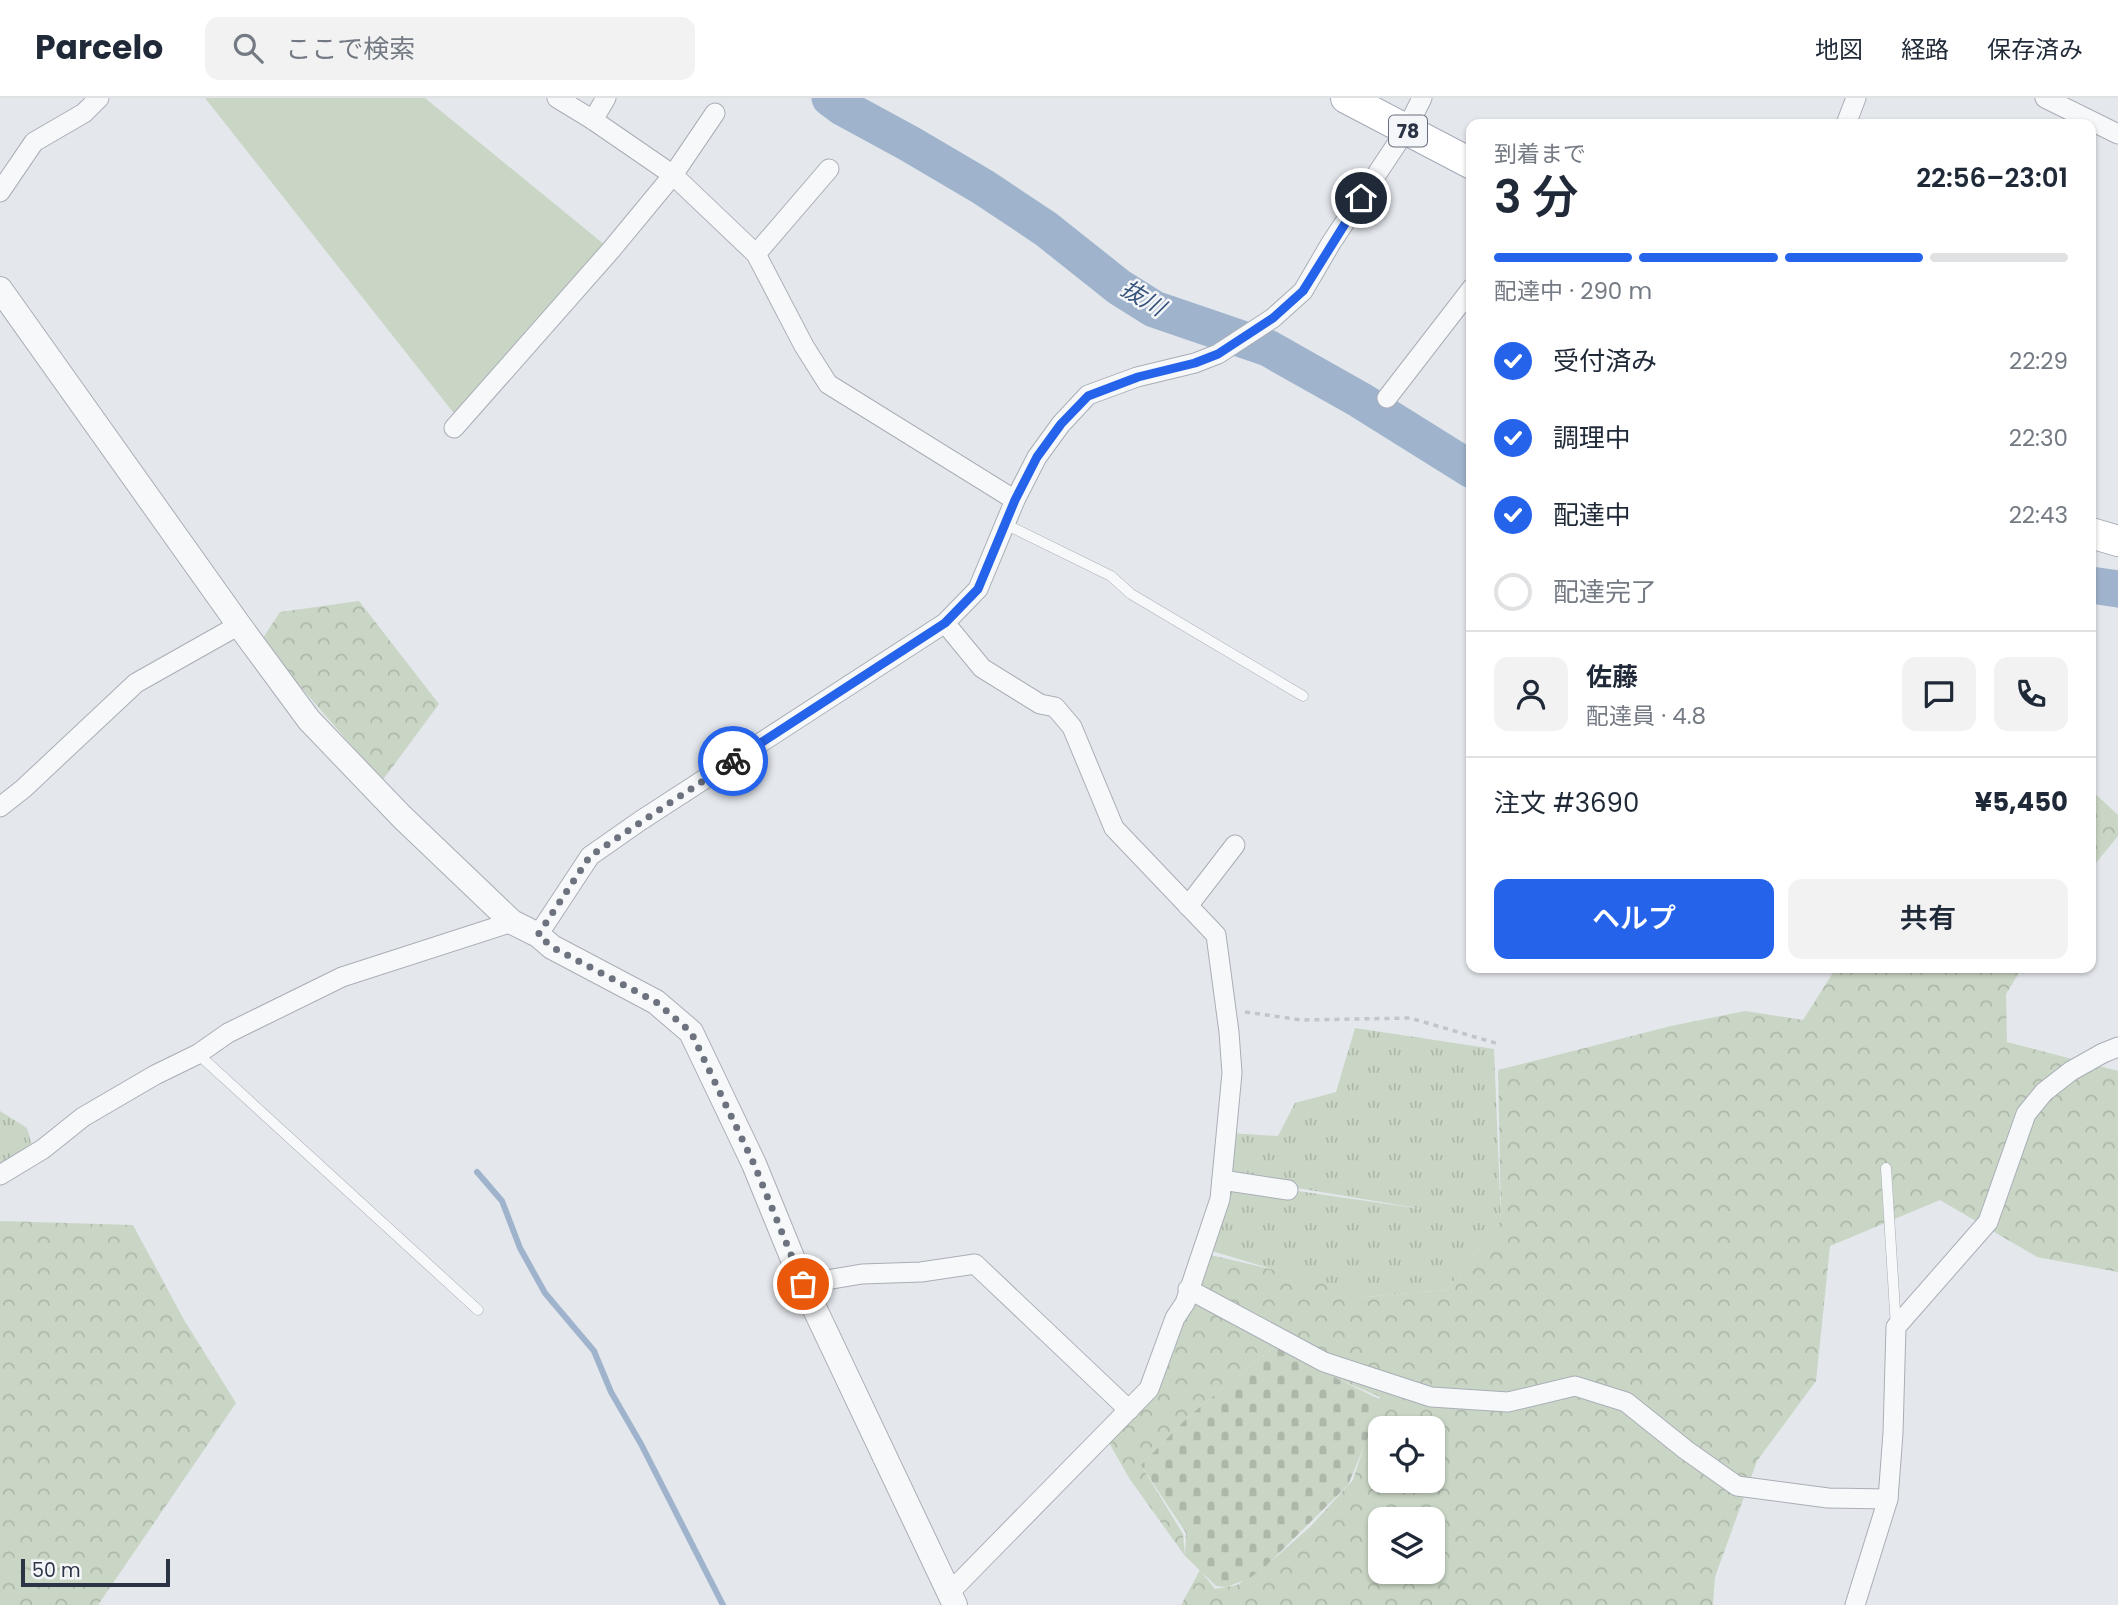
<!DOCTYPE html>
<html lang="ja">
<head>
<meta charset="utf-8">
<style>
  body { margin:0; font-family:Poppins,"Noto Sans JP",sans-serif; background:#f2f2f3; color:#1f2937; height:100vh; display:flex; flex-direction:column; font-size:26px; white-space:nowrap }
  * { box-sizing:border-box; margin:0 }
  p { font-size:23px; color:#747a83 }
  .icon { flex:none; width:38px; height:38px; fill:none; stroke:currentColor; stroke-width:2; stroke-linecap:round; stroke-linejoin:round }
  .map { position:relative; flex:1; overflow:hidden }
  .drawer { position:absolute; left:1466px; top:21px; width:630px; height:854px; display:flex; flex-direction:column; background:#fff; border-radius:14px; box-shadow:0 2px 5px #0004 }
  .drawer>* { flex:none }
  .fabs { position:absolute; left:1368px; top:1318px; display:grid; gap:14px }
  .fabs a { display:grid; place-items:center; width:77px; height:77px; border-radius:14px; background:#fff; box-shadow:0 2px 5px #0004; font-size:35px }
  .scale { position:absolute; left:21px; bottom:18px; width:149px; box-sizing:border-box; padding-left:7px; border:4px solid #2b3445; border-top:0; font-size:19px; line-height:24px; white-space:nowrap; color:#2b3445; -webkit-text-stroke:5px #f4f6f9; paint-order:stroke }
  .pin { position:absolute; display:grid; place-items:center; width:60px; height:60px; color:#fff; margin:-30px; border:4px solid #fff; border-radius:50%; box-shadow:0 2px 7px #0007 }
  .courier { position:absolute; display:grid; place-items:center; width:70px; height:70px; margin:-35px; border:5px solid #2563eb; border-radius:50%; background:#fff; color:#222; box-shadow:0 2px 9px #0007 }
  .overview em { font-style:normal; font-weight:600 }
  .overview div { display:flex; flex-direction:column-reverse }
  .overview { display:flex; align-items:center; justify-content:space-between; height:119px; padding:0 28px }
  h1 { font-size:46px; font-weight:600; line-height:52px }
  .bar { display:grid; grid-template-columns:repeat(4,1fr); gap:10px 7px; align-content:center; height:84px; padding:0 28px }
  .bar i { height:9px; border-radius:5px; background:#e0e1e3 }
  .bar .active { background:#2563eb }
  .bar p { grid-column:span 4 }
  .line { display:flex; align-items:center; gap:18px; padding:0 28px; border-top:2px solid #e0e1e3 }
  .line div { flex:1 }
  .round { display:grid; place-items:center; flex:none; width:74px; height:74px; border-radius:14px; background:#f2f2f3 }
  ol { padding:0 28px; list-style:none }
  li { display:flex; align-items:center; gap:21px; height:77px }
  li p { margin-inline-start:auto }
  li .icon { padding:7px; border-radius:50%; background:#2563eb; color:#fff; stroke-width:4 }
  li:last-child { color:#747a83 }
  li i { width:38px; height:38px; border:4px solid #e0e1e3; border-radius:50% }
  .primary-button { display:flex; gap:14px; margin-top:auto; padding:14px 28px }
  .primary-button a { flex:1; height:80px; border-radius:14px; background:#2563eb; color:#fff; font-size:28px; font-weight:600; line-height:80px; text-align:center }
  .primary-button a+a { background:#f2f2f3; color:#1f2937 }
  header { display:flex; align-items:center; gap:42px; box-sizing:border-box; height:98px; padding:0 35px; background:#fff; border-bottom:2px solid #e0e1e3 }
  header strong { font-size:33px }
  nav { display:flex; gap:38px; margin-inline-start:auto; font-size:24px }
  .search { width:490px; height:63px; background:#f2f2f3; display:flex; align-items:center; gap:18px; box-sizing:border-box; padding:0 24px; border-radius:14px; color:#747a83; font-size:26px }
  .map>svg:first-child { display:block }
  .grass { fill:url(#grass-tufts) }
  .forest { fill:url(#forest-crowns); fill-rule:evenodd }
  .cemetery { fill:url(#cemetery-stones) }
  .park { fill:#c9d6c5 }
  .lines { fill:none; stroke-linecap:round; stroke-linejoin:round }
  .stream { stroke:#9fb4cc; stroke-width:6 }
  .river { stroke:#9fb4cc; stroke-width:37 }
  .service-casing { stroke:#a9aeb7; stroke-width:11 }
  .minor-casing { stroke:#a9aeb7; stroke-width:21 }
  .tertiary-casing { stroke:#a9aeb7; stroke-width:26 }
  .primary-casing { stroke:#a3abb8; stroke-width:32 }
  .path { stroke:#c2c5cb; stroke-width:3.5; stroke-dasharray:5 5; stroke-linecap:butt }
  .service { stroke:#f7f8fa; stroke-width:10 }
  .minor { stroke:#f7f8fa; stroke-width:19 }
  .tertiary { stroke:#f7f8fa; stroke-width:24 }
  .primary { stroke:#fff; stroke-width:30 }
  .done { stroke:#6c737f; stroke-width:7; stroke-dasharray:0 12.6 }
  .route { stroke:#2563eb; stroke-width:9 }
  .labels { text-anchor:middle; dominant-baseline:central; stroke-width:5; stroke-linejoin:round; paint-order:stroke }
  .shield { fill:#f4f6f9; stroke:#676e7b; stroke-width:2 }
  .shield-label { font-size:19px; font-weight:bold; fill:#2b3445 }
  .water-label { font-size:23px; font-style:italic; fill:#34527a; stroke:#f4f6f9 }
</style>
</head>
<body>
<header>
<strong>Parcelo</strong>
<div class="search"><svg class="icon" aria-label="search" viewBox="0 0 24 24"><circle cx="10" cy="10" r="6"/><path d="M15 15l6 6"/></svg>ここで検索</div>
<nav><a>地図</a><a>経路</a><a>保存済み</a></nav>
</header>
<div class="map">
<svg width="2118" height="1507" viewBox="0 0 2118 1507">
  <defs>
    <pattern id="grass-tufts" width="24" height="20" patternUnits="userSpaceOnUse" patternTransform="scale(1.75)"><rect width="24" height="20" fill="#c9d6c5"/><path d="M3 7l-1-3M5 7V3M7 7l1-3M15 17l-1-3M17 17v-4M19 17l1-3" fill="none" stroke="#adb8ab"/></pattern>
    <pattern id="forest-crowns" width="20" height="18" patternUnits="userSpaceOnUse" patternTransform="scale(1.75)"><rect width="20" height="18" fill="#c9d6c5"/><path d="M2 6a3 3 0 1 1 6 0M12 15a3 3 0 1 1 6 0" fill="none" stroke="#adb8ab"/></pattern>
    <pattern id="cemetery-stones" width="16" height="16" patternUnits="userSpaceOnUse" patternTransform="scale(1.75)"><rect width="16" height="16" fill="#c9d6c5"/><path d="M2 7V4a2 2 0 0 1 4 0v3zM10 15v-3a2 2 0 0 1 4 0v3z" fill="#adb8ab"/></pattern>
  </defs>
  <rect width="100%" height="100%" fill="#e4e7ec"/>
  <g class="grass">
    <polygon points="1355,930 1494,951 1501,1123 1447,1192 1365,1199 1205,1151 1222,1082 1429,1112 1225,1078 1230,1035 1278,1038 1295,1005 1336,994"/>
    <polygon points="0,1013 27,1030 32,1048 0,1065"/>
  </g>
  <g class="forest">
    <polygon points="359,503 439,606 382,683 261,543 280,514"/>
    <polygon points="2091,692 2118,717 2118,738 2091,771"/>
    <path d="M1836 870H2022L2006 896 2007 944 2118 973V1174L2037 1159 1940 1102 1830 1148 1816 1283 1757 1363 1715 1479 1713 1507H1181L1200 1472 1215 1491 1237 1487 1267 1467 1310 1429 1353 1382 1380 1299 1331 1278 1280 1244 1189 1318 1141 1367 1183 1436 1185 1458 1129 1380 1107 1341 1155 1284 1206 1156 1293 1176 1365 1199 1447 1192 1501 1123 1498 972 1671 928 1745 913 1803 922ZM1381 1330H1433V1382H1381ZM1381 1421H1433V1474H1381Z"/>
    <polygon points="0,1123 133,1127 184,1222 236,1305 98,1507 0,1507"/>
  </g>
  <polygon class="cemetery" points="1280,1244 1334,1279 1383,1303 1348,1387 1265,1469 1248,1481 1226,1489 1216,1488 1185,1458 1186,1435 1141,1367 1189,1318"/>
  <polygon class="park" points="205,0 425,0 611,152 460,323"/>
  <g class="lines">
    <polyline class="stream" points="477,1074 502,1103 520,1150 545,1195 594,1253 611,1294 641,1346 723,1507"/>
    <g class="river">
      <polyline points="830,0 842,9 910,46 983,89 1046,131 1119,189 1154,211 1268,250 1360,302 1472,372"/>
      <polyline points="2091,487 2118,491"/>
    </g>
    <g class="service-casing">
      <g id="service">
        <polyline points="1005,426 1111,478 1131,496 1303,598"/>
        <polyline points="198,956 478,1212"/>
        <polyline points="1886,1070 1896,1229"/>
      </g>
    </g>
    <g class="minor-casing">
      <g id="minor">
        <polyline points="557,0 593,22 673,77 756,156 804,248 828,286 1015,402"/>
        <polyline points="2045,0 2118,36"/>
        <polyline points="593,22 606,0"/>
        <polyline points="1846,26 1856,0"/>
        <polyline points="0,94 34,44 84,15 99,0"/>
        <polyline points="756,156 829,71"/>
        <polyline points="1387,300 1472,190"/>
        <polyline points="454,330 611,152 673,77 715,15"/>
        <polyline points="945,525 982,570 1040,606 1055,609 1072,629 1114,730 1216,837 1229,934 1232,975 1220,1101 1185,1205 1175,1220 1149,1291 949,1495"/>
        <polyline points="0,709 23,691 136,585 239,527"/>
        <polyline points="1188,808 1235,747"/>
        <polyline points="538,837 590,758 640,723 945,525 978,491 1015,402 1037,359 1061,326 1088,297 1137,279 1195,265 1218,256 1273,220 1303,193 1331,145 1406,32 1422,0"/>
        <polyline points="0,1077 43,1051 83,1019 155,977 198,956 228,935 342,879 512,824"/>
        <polyline points="1222,1082 1288,1092"/>
        <polyline points="803,1186 862,1176 921,1174 975,1166 1129,1312"/>
        <polyline points="1188,1191 1324,1264 1431,1299 1508,1304 1575,1288 1626,1304 1686,1352 1737,1388 1828,1400 1888,1401"/>
        <polyline points="1855,1507 1888,1401 1893,1335 1896,1229 1988,1124 2026,1016 2044,994 2071,973 2103,955 2118,949"/>
      </g>
    </g>
    <g class="tertiary-casing">
      <polyline id="tertiary" points="0,191 239,527 309,622 402,719 512,824 538,837 552,849 656,904 691,934 754,1066 803,1186 955,1507"/>
    </g>
    <g class="primary-casing">
      <g id="primary">
        <polyline points="1346,0 1472,66"/>
        <polyline points="2091,435 2118,443"/>
      </g>
    </g>
    <polyline class="path" points="1245,914 1302,922 1410,920 1499,946"/>
    <use href="#service" class="service"/>
    <use href="#minor" class="minor"/>
    <use href="#tertiary" class="tertiary"/>
    <use href="#primary" class="primary"/>
  </g>
  <g class="lines">
    <polyline class="done" points="733,663 590,758 538,837 552,849 656,904 691,934 754,1066 803,1186"/>
    <polyline class="route" points="733,663 945,525 978,491 1015,402 1037,359 1061,326 1088,298 1138,279 1195,265 1218,256 1273,220 1303,193 1361,100"/>
  </g>
  <g class="labels">
    <rect class="shield" x="1389" y="17.5" width="38" height="31" rx="5"/>
    <g class="shield-label">
      <text x="1408" y="33">78</text>
    </g>
    <g class="water-label">
      <text transform="translate(1143 200) rotate(31)">抜川</text>
    </g>
  </g>
</svg>
<div class="fabs">
<a><svg class="icon" aria-label="locate" viewBox="0 0 24 24"><circle cx="12" cy="12" r="6"/><path d="M12 2v4M12 18v4M2 12h4M18 12h4"/></svg></a>
<a><svg class="icon" aria-label="layers" viewBox="0 0 24 24"><path d="M12 4l9 5-9 5-9-5zM3 14l9 5 9-5"/></svg></a>
</div>
<div class="scale">50 m</div>
<div class="pin" style="left:803px;top:1186px;background:#ea580c"><svg class="icon" aria-label="bag" viewBox="0 0 24 24"><path d="M5 8h14l-1 12H6zM9 8a3 3 0 0 1 6 0"/></svg></div>
<div class="pin" style="left:1361px;top:100px;background:#1f2937"><svg class="icon" aria-label="home" viewBox="0 0 24 24"><path d="M3 11l9-7 9 7M6 9v11h12V9"/></svg></div>
<div class="courier" style="left:733px;top:663px"><svg class="icon" aria-label="bike" viewBox="0 0 24 24"><circle cx="6" cy="16" r="4"/><circle cx="18" cy="16" r="4"/><path d="M6 16l4-8h5l3 8M10 8l3 8H6M13 5h3"/></svg></div>
<section class="drawer">
<div class="overview"><div><h1>3 分</h1><p>到着まで</p></div><em>22:56–23:01</em></div>
<div class="bar"><i class="active"></i><i class="active"></i><i class="active"></i><i></i><p>配達中 · 290 m</p></div>
<ol>
<li><svg class="icon" aria-label="check" viewBox="0 0 24 24"><path d="M5 12l5 5 9-10"/></svg>受付済み<p>22:29</p></li>
<li><svg class="icon" aria-label="check" viewBox="0 0 24 24"><path d="M5 12l5 5 9-10"/></svg>調理中<p>22:30</p></li>
<li><svg class="icon" aria-label="check" viewBox="0 0 24 24"><path d="M5 12l5 5 9-10"/></svg>配達中<p>22:43</p></li>
<li><i></i>配達完了</li>
</ol>
<div class="line" style="height:126px"><a class="round"><svg class="icon" aria-label="person" viewBox="0 0 24 24"><circle cx="12" cy="8" r="4"/><path d="M4 21q1-7 8-7t8 7"/></svg></a><div><b>佐藤</b><p>配達員 · 4.8</p></div><a class="round"><svg class="icon" aria-label="chat" viewBox="0 0 24 24"><path d="M4 5h16v11H9l-5 4z"/></svg></a><a class="round"><svg class="icon" aria-label="phone" viewBox="0 0 24 24"><path d="M5 4h4l2 5-3 2q2 4 5 5l2-3 5 2v4C11 20 4 13 5 4z"/></svg></a></div>
<div class="line" style="height:91px"><div>注文 #3690</div><b>¥5,450</b></div>
<div class="primary-button"><a>ヘルプ</a><a>共有</a></div>
</section>
</div>
</body>
</html>
